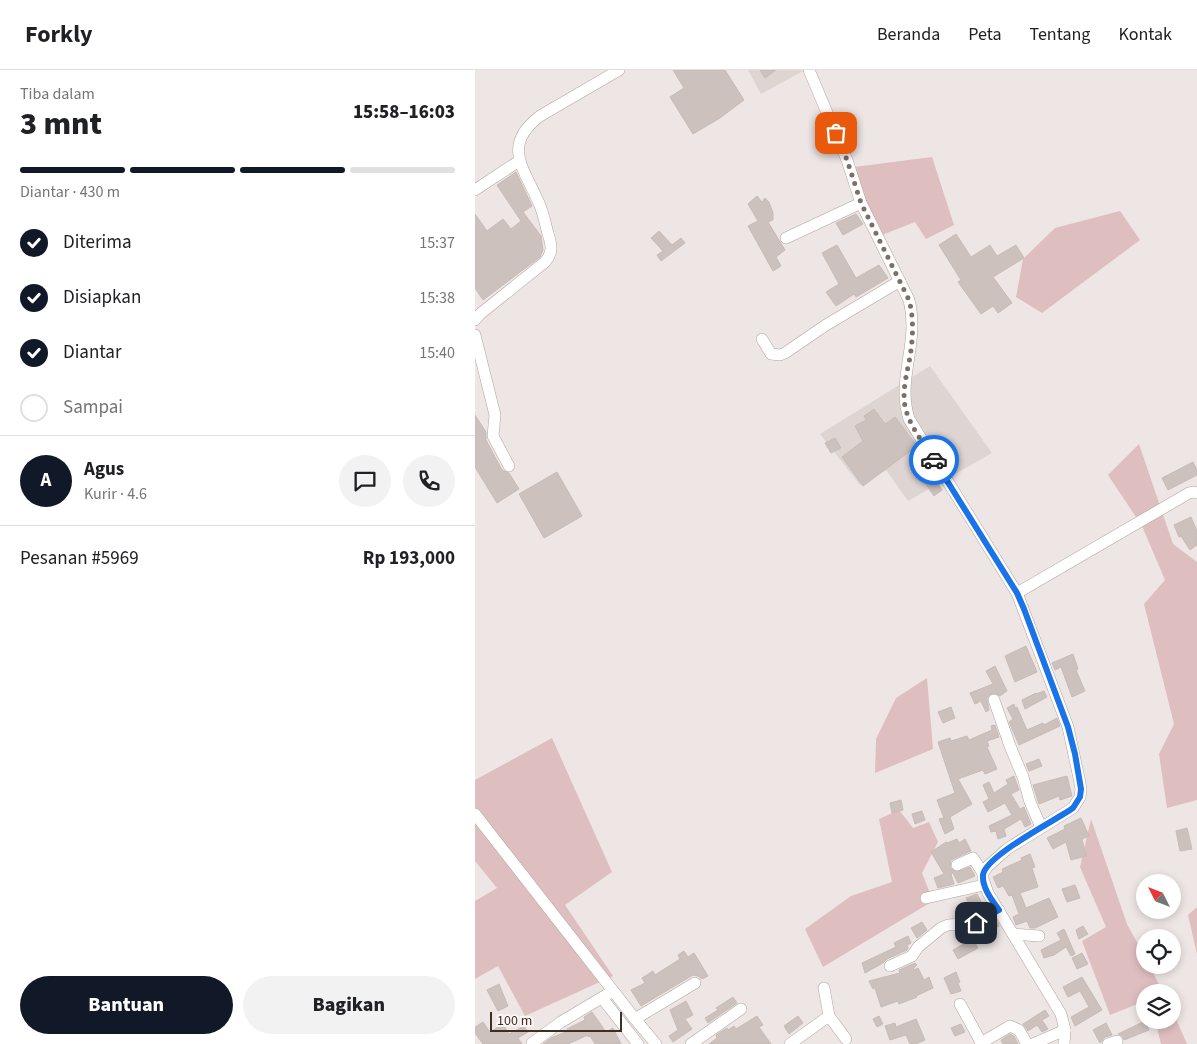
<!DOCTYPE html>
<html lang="id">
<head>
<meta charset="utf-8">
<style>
  body { margin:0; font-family:"Source Sans 3",sans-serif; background:#f2f2f2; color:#202124; height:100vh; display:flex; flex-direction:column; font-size:19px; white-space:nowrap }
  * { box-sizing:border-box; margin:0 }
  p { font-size:16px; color:#757577 }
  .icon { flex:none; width:28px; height:28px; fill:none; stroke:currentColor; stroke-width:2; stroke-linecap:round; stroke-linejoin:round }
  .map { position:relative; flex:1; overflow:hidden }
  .drawer { display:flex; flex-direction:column; background:#fff; width:475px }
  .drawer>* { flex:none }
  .needle { width:32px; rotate:312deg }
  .controls { position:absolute; left:661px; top:804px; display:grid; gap:10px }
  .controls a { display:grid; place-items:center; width:45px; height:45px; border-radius:50%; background:#fff; box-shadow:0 2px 8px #0003; font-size:25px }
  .scale { position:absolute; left:15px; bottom:12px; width:132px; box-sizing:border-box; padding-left:5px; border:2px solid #402e23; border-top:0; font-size:14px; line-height:18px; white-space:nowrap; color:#402e23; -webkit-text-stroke:4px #faf6f5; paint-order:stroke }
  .pin { position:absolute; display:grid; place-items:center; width:42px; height:42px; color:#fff; margin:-21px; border-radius:10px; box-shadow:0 2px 8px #0006 }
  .courier { position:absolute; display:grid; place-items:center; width:50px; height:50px; margin:-25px; border:4px solid #1a73e8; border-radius:50%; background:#fff; color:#222; box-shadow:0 1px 6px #0007 }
  .overview em { font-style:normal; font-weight:800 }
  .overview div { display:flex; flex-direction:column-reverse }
  .overview { display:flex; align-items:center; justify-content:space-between; height:85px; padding:0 20px }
  h1 { font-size:32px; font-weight:800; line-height:38px }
  .bar { display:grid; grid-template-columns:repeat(4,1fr); gap:8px 5px; align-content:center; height:60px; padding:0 20px }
  .bar i { height:6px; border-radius:4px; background:#e0e0e0 }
  .bar .current { background:#111827 }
  .bar p { grid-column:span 4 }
  .line { display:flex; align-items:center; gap:12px; padding:0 20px; border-top:1px solid #e0e0e0 }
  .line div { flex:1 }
  .round { display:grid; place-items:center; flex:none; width:52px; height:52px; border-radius:26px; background:#f2f2f2 }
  ol { padding:0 20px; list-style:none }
  li { display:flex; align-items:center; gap:15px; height:55px }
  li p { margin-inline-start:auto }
  li .icon { padding:5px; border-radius:50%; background:#111827; color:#fff; stroke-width:4 }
  li:last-child { color:#757577 }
  li i { width:28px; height:28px; border:2px solid #e0e0e0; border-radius:50% }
  .primary-button { display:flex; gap:10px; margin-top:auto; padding:10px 20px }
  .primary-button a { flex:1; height:58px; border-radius:30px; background:#111827; color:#fff; font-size:20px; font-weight:800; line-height:58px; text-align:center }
  .primary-button a+a { background:#f2f2f2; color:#202124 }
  header { display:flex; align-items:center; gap:30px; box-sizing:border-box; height:70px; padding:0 25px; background:#fff; border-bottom:1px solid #e0e0e0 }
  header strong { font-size:24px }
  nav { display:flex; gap:28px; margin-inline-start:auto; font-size:18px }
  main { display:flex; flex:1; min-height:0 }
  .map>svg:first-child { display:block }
  .built { fill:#ded5d3 }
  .green { fill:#dfbec0 }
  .building { fill:#ccc1bd; stroke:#c8bbb7 }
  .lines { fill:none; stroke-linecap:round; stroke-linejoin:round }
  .minor-casing { stroke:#afa49f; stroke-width:12 }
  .minor { stroke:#fff; stroke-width:11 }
  .done { stroke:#7d6e67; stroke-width:5; stroke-dasharray:0 9 }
  .route { stroke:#1a73e8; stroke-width:6 }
</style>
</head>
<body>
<header>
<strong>Forkly</strong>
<nav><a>Beranda</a><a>Peta</a><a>Tentang</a><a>Kontak</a></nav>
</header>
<main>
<section class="drawer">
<div class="overview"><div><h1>3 mnt</h1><p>Tiba dalam</p></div><em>15:58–16:03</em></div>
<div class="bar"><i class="current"></i><i class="current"></i><i class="current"></i><i></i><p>Diantar · 430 m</p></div>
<ol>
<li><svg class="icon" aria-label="check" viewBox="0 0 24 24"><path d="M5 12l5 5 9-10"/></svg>Diterima<p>15:37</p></li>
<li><svg class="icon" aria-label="check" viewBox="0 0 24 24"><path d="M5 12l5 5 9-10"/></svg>Disiapkan<p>15:38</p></li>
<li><svg class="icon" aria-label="check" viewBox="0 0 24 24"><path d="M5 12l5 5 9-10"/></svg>Diantar<p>15:40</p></li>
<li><i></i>Sampai</li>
</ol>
<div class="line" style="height:90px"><b class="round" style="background:#111827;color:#fff">A</b><div><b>Agus</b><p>Kurir · 4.6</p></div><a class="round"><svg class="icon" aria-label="chat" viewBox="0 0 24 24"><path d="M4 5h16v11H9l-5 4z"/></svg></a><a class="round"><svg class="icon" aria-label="phone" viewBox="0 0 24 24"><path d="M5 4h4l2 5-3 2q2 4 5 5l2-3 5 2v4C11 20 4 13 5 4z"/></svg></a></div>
<div class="line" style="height:65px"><div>Pesanan #5969</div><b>Rp 193,000</b></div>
<div class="primary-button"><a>Bantuan</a><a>Bagikan</a></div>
</section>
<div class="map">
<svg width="722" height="974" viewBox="0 0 722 974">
  <rect width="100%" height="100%" fill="#eee6e4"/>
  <g class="built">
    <polygon points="273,0 330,0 286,24"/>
    <polygon points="455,296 517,383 433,431 411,400 385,415 345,364"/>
  </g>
  <g class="green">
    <polygon points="457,87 479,155 451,169 440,152 407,165 382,127 379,97"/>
    <polygon points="645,141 665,170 567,243 541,227 548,189 580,158"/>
    <polygon points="664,374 698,474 722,492 722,730 692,738 684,684 699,654 669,534 690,510 667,456 633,405"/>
    <polygon points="452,608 458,679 400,703 401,669 421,628"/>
    <polygon points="77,668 137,802 90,835 138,906 50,946 23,896 0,909 0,831 22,818 0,791 0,710"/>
    <polygon points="424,740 438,758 454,752 463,772 447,803 458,831 348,897 330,859 376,826 417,812 404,749"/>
    <polygon points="616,749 652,854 670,887 670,895 674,895 688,922 670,922 670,931 635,945 607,871 631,857 605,797"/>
    <polygon points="722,837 722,884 713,845"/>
    <polygon points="698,942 712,974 686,974 680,950 698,950"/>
  </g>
  <g class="building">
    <polygon points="198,0 250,0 269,30 245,48 218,64 195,27 209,18"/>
    <polygon points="285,0 301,0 290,8"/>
    <polygon points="41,102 57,136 48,142 66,166 68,180 65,187 8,230 0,218 0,144 12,161 28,149 36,159 46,151 22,115"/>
    <polygon points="282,126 287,132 290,128 294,132 298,143 298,150 293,152 310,180 301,187 306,196 298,201 273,156 283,151 273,134"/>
    <polygon points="381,144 388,154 368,165 361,153"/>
    <polygon points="184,161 197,175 206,168 210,173 186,191 182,185 188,181 176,168"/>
    <polygon points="481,164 496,187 515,175 522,186 541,175 549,188 518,207 537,233 523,243 518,236 506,244 483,212 486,210 464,175"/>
    <polygon points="362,175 381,208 404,195 413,208 381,227 379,224 361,236 351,222 364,214 347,183"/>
    <polygon points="399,339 410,354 420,347 442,376 388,416 367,387 388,371 380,356 391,350 389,346"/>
    <polygon points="0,345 11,362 11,370 27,400 34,403 44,419 22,433 0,397"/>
    <polygon points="360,368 366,378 356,383 350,373"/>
    <polygon points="718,392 722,400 722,405 693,420 687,408"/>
    <polygon points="82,402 107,446 69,468 44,424"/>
    <polygon points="457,405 467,420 459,426 449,411"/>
    <polygon points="716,447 722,461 722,475 715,480 706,466 704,467 699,455"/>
    <polygon points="551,576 562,602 540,612 530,586"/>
    <polygon points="598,584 603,599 601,600 610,621 597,627 586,597 580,600 577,593"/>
    <polygon points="520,596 532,621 525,626 520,623 514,625 512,629 514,640 511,642 506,631 500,634 495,623 518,614 511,601"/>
    <polygon points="569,621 572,627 550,639 547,630 561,623 561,624"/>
    <polygon points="539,634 540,638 542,637 552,660 568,653 569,655 582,648 585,656 544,675 534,652 538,649 532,638"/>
    <polygon points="476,637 480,648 468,653 463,642"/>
    <polygon points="520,655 524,667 512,671 514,676 512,677 522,699 510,704 508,700 483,709 497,734 475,747 479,759 470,764 464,749 469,748 462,730 480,723 463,672 475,668 476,671 492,666 494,670 517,660 516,656"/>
    <polygon points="564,689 567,696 554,701 551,694"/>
    <polygon points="539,706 544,720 536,724 545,739 549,737 556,754 550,757 546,749 529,759 531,766 523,769 521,761 516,762 514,756 537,745 530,733 513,742 508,732 514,729 508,715 514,712 519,723 533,714 531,710"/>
    <polygon points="592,706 597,726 585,730 584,726 564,734 558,715"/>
    <polygon points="426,730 428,740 417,743 415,733"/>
    <polygon points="447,741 450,750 440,754 437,744"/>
    <polygon points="606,748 614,766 607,769 611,786 596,790 591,772 578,779 572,768 590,759 589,756"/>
    <polygon points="712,758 717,779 705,781 701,761"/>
    <polygon points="482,769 484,773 490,769 496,781 476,790 475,798 482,802 495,797 500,806 483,813 478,803 476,804 479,814 463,818 459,808 469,804 456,782 471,772 472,773"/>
    <polygon points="555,784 560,797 557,798 563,817 545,823 551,838 574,828 583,847 560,858 555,858 552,851 541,855 538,847 544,844 537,825 534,826 528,816 523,818 518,807 528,802 527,799 547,790 546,788"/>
    <polygon points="600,815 605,828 592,832 587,819"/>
    <polygon points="502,824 510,839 500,845 491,828"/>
    <polygon points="521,850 524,856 504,867 501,861"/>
    <polygon points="447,852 452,860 442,868 436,858"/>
    <polygon points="608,856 613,864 604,869 601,860"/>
    <polygon points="589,859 600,884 596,886 591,877 579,885 569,888 566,880 586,870 582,863"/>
    <polygon points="433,866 436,873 432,875 433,878 432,880 412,889 408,893 390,903 387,893 421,877 419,873"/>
    <polygon points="498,869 503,878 483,889 478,880"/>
    <polygon points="209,881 213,887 219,883 233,906 227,909 223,906 218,905 166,936 156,920 170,913 167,908 178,901 180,905 205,889 203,885"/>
    <polygon points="607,883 613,894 602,899 597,888"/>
    <polygon points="440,893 442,895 438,899 439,900 443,898 449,910 454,907 458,918 441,926 442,927 424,934 423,931 406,937 400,918 398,919 394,911 425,903 424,900"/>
    <polygon points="481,902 485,912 483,913 486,921 476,924 469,908"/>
    <polygon points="607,907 627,940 600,956 596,947 614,937 605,921 593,927 588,917"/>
    <polygon points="24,914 33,936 23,941 12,920"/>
    <polygon points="258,927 262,933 233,953 230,948 243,940 241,938"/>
    <polygon points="211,931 218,945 210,949 217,959 198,972 194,966 203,960 195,940"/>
    <polygon points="570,940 574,946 567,950 573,959 567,962 562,955 553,961 548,954"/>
    <polygon points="117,942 131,962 138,958 146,974 120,974 115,966 113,967 113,965 93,974 68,974 76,968 93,961 92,959 110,950 109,947"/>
    <polygon points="282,946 288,955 284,957 296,974 234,974 242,968 241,965 252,958 253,960 259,956 261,959"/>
    <polygon points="323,946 328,953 314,964 309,956"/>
    <polygon points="404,946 408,954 402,957 398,949"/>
    <polygon points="441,949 450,970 441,974 435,974 431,965 415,970 410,956 420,953 421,957"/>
    <polygon points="670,951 674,960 649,970 647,966 643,964"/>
    <polygon points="8,952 15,962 28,954 34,964 49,956 53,962 43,968 47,974 8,974 0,963 0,957"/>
    <polygon points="631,953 637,965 630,967 625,973 618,960"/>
    <polygon points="486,954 490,962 480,966 476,958"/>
    <polygon points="535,964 539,966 543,974 528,974 526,970"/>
  </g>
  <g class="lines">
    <g class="minor-casing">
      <g id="minor">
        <path d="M334 0 372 90 386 133 434 230C445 273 421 309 434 349L542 523 593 657 604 708 606 719 605 727 598 738 532 779 512 797 508 803V809L513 823 586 944 590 960 589 974"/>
        <polyline points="0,120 44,91"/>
        <polyline points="311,168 386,133"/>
        <path d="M0 250 5 244 70 192C78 183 77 175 73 164 70 152 68 141 63 131 48 97 27 75 65 46L144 0"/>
        <polyline points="0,265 20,345 18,366 34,396"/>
        <polyline points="287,269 296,284 305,285 310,283 351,255 425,211"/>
        <polyline points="542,523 714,423 718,422 722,423"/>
        <polyline points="519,630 535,676 548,707 555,732 566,757"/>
        <polyline points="0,744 160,949 181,974"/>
        <polyline points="482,795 498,788 508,803"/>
        <polyline points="451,828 509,815"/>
        <polyline points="538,864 564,866"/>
        <polyline points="415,896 437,886 443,877 466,858 473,855 501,853 524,840"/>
        <polyline points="349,918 354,946 371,969"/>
        <polyline points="127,928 163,974"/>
        <polyline points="485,934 507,974"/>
        <polyline points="160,949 220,913"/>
        <polyline points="57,973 86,952 138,921"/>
        <polyline points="506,973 535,956 544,960 552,974"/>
        <polyline points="216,974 266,939"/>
        <polyline points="315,974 354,946"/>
        <polyline points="558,974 590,960"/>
        <polyline points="633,974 642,971"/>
      </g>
    </g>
    <use href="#minor" class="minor"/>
  </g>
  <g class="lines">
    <path class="done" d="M361 63 372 90 386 133 434 230C439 248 438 268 435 287 432 303 427 320 430 336 434 356 449 373 459 390"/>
    <path class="route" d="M459 390 542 523 549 539 593 657 600 684 606 719 605 727 598 738C581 750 510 786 508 805 507 818 517 830 524 840L501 853"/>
  </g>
</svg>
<div class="controls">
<a><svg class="needle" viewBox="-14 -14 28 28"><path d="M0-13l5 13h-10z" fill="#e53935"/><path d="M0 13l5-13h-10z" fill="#757577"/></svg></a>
<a><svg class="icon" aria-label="locate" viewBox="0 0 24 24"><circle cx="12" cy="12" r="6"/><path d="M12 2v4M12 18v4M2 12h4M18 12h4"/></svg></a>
<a><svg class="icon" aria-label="layers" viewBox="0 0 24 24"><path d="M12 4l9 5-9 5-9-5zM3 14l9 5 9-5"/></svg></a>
</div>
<div class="scale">100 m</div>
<div class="pin" style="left:361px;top:63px;background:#ea580c"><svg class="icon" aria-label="bag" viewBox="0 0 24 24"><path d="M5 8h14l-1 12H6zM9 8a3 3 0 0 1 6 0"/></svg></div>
<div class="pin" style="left:501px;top:853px;background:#1f2937"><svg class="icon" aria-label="home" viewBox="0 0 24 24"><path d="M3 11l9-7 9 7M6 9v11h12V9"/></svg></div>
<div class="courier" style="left:459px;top:390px"><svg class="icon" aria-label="car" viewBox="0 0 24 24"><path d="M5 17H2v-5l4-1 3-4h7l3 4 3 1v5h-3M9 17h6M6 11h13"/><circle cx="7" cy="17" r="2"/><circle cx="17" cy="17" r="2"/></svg></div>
</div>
</main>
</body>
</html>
